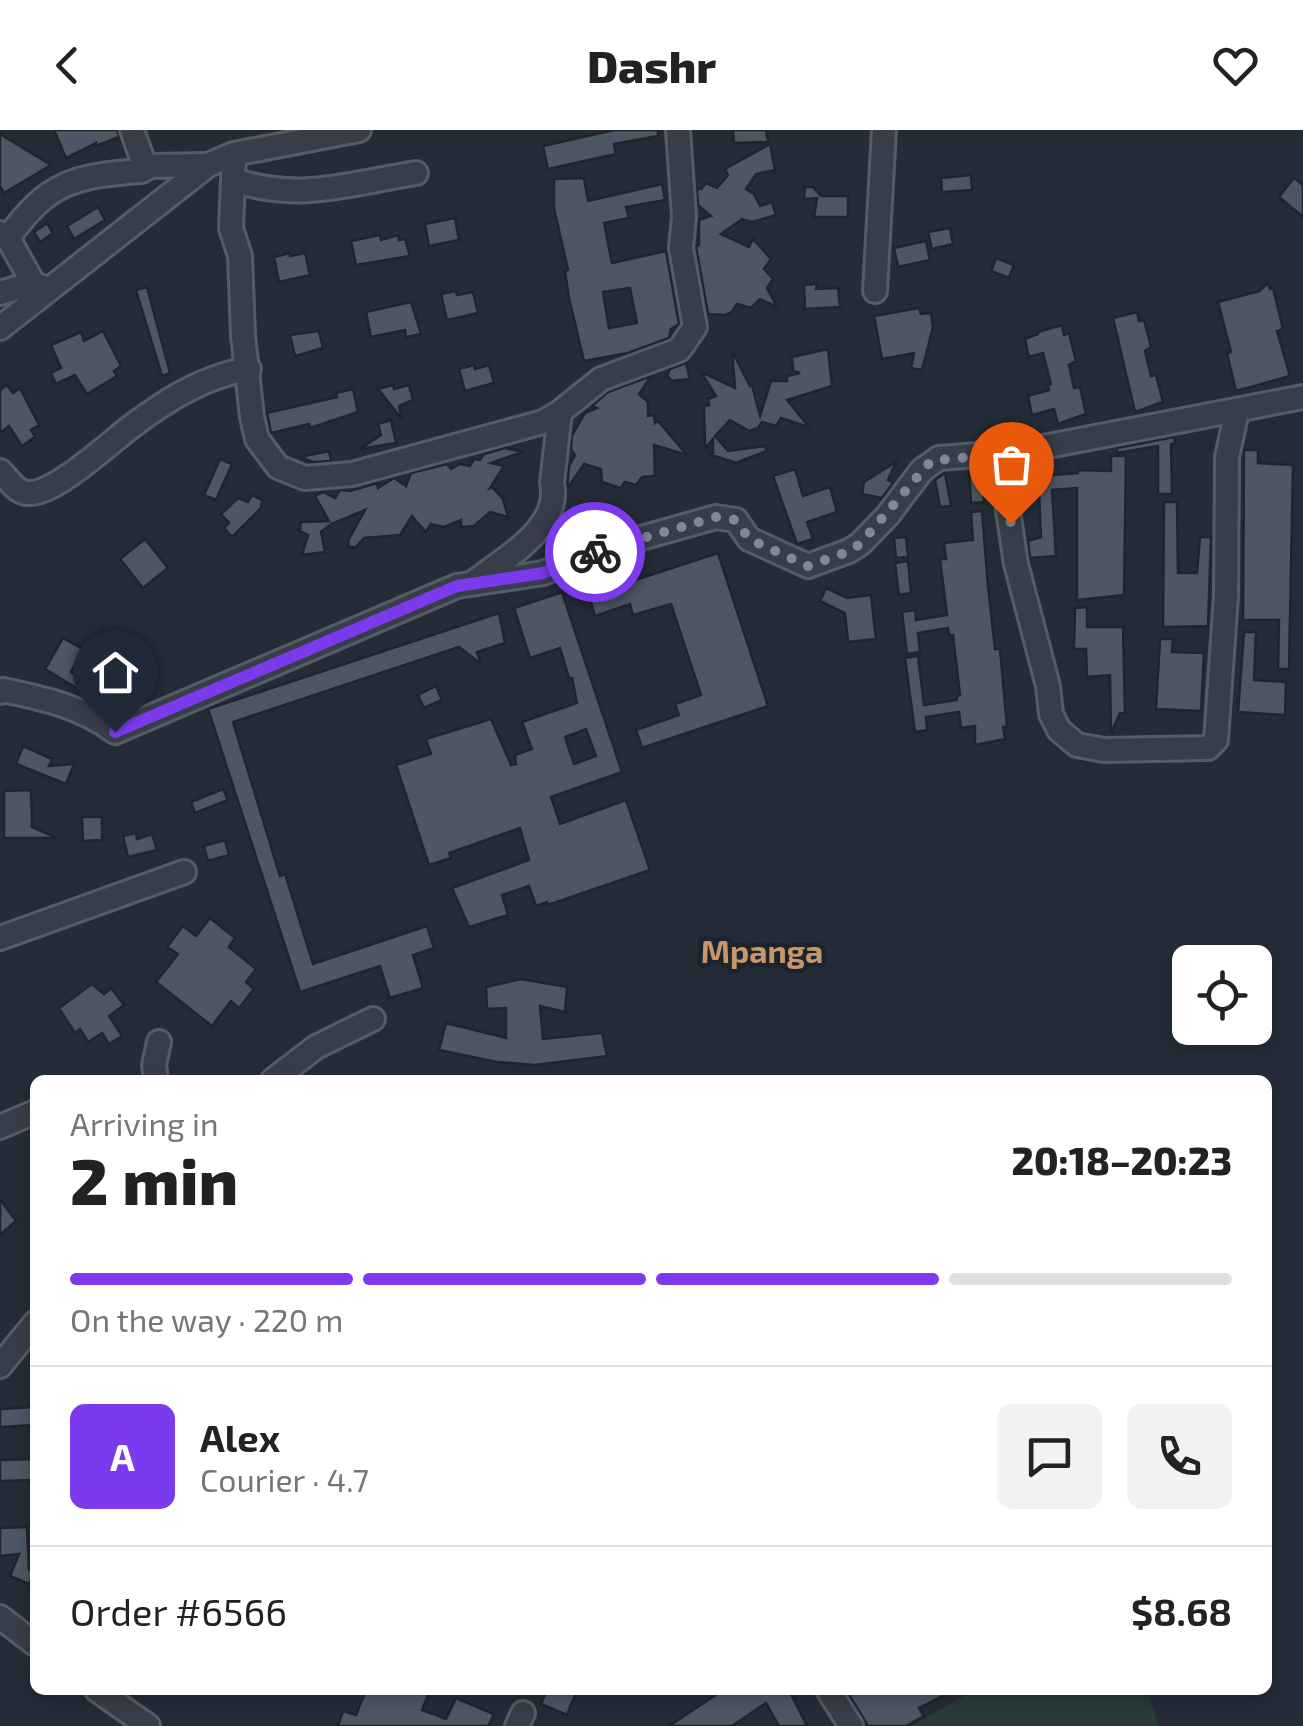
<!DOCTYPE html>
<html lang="en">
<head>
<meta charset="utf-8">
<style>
  body { margin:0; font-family:"Exo 2",sans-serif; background:#f2f2f2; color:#222; height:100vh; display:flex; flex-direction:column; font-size:38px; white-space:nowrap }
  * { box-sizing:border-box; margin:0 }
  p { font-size:32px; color:#767676 }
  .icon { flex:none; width:55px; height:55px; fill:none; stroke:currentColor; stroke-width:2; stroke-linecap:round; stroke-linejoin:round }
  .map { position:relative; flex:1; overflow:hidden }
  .details { position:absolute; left:30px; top:945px; width:1242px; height:620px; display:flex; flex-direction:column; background:#fff; border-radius:15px; box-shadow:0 5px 15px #0003 }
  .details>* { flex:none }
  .tools { position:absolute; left:1172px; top:815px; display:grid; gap:20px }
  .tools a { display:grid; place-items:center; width:100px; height:100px; border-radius:15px; background:#fff; box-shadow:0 5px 15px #0003; font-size:50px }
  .pin { position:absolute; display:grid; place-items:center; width:85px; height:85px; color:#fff; margin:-102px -42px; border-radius:50% 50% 50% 0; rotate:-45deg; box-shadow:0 0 10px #0007 }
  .pin .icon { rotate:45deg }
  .courier { position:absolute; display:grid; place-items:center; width:100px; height:100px; margin:-50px; border:8px solid #7c3aed; border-radius:50%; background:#fff; color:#222; box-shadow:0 2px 12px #0007 }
  .overview em { font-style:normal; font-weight:800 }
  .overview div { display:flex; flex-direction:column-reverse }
  .overview { display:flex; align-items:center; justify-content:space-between; height:170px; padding:0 40px }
  h1 { font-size:65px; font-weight:800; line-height:75px }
  .bar { display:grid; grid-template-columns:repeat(4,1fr); gap:15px 10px; align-content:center; height:120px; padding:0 40px }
  .bar i { height:12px; border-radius:8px; background:#e0e0e0 }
  .bar .on { background:#7c3aed }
  .bar p { grid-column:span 4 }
  .line { display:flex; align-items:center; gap:25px; padding:0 40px; border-top:2px solid #e0e0e0 }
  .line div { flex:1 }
  .round { display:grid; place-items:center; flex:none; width:105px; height:105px; border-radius:15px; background:#f2f2f2 }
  header { display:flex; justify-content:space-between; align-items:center; height:130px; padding:0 40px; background:#fff; font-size:45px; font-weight:800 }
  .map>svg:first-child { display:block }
  .green { fill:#293a3b }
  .building { fill:#4d5663; stroke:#1f252f; stroke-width:2.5; fill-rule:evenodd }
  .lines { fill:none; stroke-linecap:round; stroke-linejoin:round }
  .minor-casing { stroke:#565c66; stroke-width:28 }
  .minor { stroke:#383e49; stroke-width:22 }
  .done { stroke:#818893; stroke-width:10; stroke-dasharray:0 18 }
  .route { stroke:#7c3aed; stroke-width:12 }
  .labels { text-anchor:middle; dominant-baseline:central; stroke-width:9; stroke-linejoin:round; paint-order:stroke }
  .neighbourhood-label { font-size:32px; font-weight:bold; fill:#c8966b; stroke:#1d232d }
</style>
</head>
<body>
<header><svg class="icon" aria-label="back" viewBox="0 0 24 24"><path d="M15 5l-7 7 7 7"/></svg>Dashr<svg class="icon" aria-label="heart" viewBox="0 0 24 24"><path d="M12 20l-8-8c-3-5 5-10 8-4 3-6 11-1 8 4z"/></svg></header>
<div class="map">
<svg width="1303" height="1596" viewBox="0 0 1303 1596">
  <rect width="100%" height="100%" fill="#242c38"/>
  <polygon class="green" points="975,1560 1148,1560 1158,1596 911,1596"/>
  <g class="building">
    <polygon points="54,0 117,0 119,7 96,16 96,13 66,28"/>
    <polygon points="614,0 658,0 658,6 614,14 616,24 548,39 543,16"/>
    <polygon points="733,0 766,0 768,12 734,13"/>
    <polygon points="0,4 51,35 4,63 0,56"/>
    <polygon points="770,14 775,40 756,44 746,59 754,64 760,76 772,72 776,85 752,92 742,89 721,104 749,117 753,109 771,129 764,139 773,149 767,158 777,177 760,169 751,178 737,174 732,182 725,185 708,184 696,117 699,115 699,90 711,86 698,75 697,58 701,59 706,53 717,58 728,45 725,39"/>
    <polygon points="971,45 972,60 942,62 941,48"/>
    <path d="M584 48 588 71 662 54 665 70 626 77 629 88 604 93 612 133 666 121 679 194 671 199 669 208 628 223 584 231 569 168 565 141 568 140 554 78V49ZM630 158 637 193 609 198 603 162Z"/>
    <polygon points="1294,48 1303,55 1303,87 1279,67"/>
    <polygon points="805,57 813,57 821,66 848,66 848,87 814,87 817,68 804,69"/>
    <polygon points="98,77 105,90 74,109 67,96"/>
    <polygon points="455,88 459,110 429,116 425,94"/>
    <polygon points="47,93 53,103 40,112 34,102"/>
    <polygon points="950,98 953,114 932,119 928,102"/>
    <polygon points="380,105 381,110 398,105 399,110 405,109 410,126 356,135 351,111"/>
    <polygon points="926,111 930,130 898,137 894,118"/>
    <polygon points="290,123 290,126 305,123 310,145 279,152 274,127"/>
    <polygon points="996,128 1014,135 1009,148 991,141"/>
    <polygon points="1268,153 1270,159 1273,158 1283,199 1277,201 1290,246 1236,261 1227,223 1231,222 1218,172 1259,161"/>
    <polygon points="817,154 816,159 838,158 840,177 805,179 804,155"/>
    <polygon points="147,157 170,243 162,246 136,160"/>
    <polygon points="456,161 457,165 473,162 478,183 447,190 441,164"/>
    <polygon points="411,172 421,204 406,207 405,200 371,207 366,182"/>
    <polygon points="919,178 921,184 931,183 933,197 922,240 911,238 914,223 882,229 874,186"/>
    <polygon points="1137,182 1139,191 1144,190 1151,217 1145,221 1151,246 1156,245 1163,272 1135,282 1113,188"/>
    <polygon points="1062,195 1064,205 1069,203 1076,231 1069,235 1074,258 1080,257 1086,284 1058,294 1054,279 1032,285 1028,266 1049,260 1048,255 1051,254 1043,223 1029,227 1025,209 1038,204 1038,202"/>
    <polygon points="103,201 121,236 114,241 117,246 87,264 75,245 56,254 51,243 61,238 51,215 81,202 84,211"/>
    <polygon points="319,201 323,218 295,226 290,205"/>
    <polygon points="828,219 832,256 787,270 809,297 781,288 776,296 762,292 758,298 749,301 730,290 715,306 728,321 765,316 767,321 738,332 740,334 708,324 713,323 713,309 705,318 704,276 709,275 708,269 716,266 701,242 735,258 732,221 750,256 752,255 760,286 771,251 787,251 787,246 800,243 793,241 792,227"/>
    <polygon points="686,233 690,249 672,251 667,246 670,239"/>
    <polygon points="474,235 475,239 489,235 494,253 465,261 459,239"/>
    <polygon points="651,246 639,264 648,272 648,286 654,285 655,293 658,291 687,325 654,315 655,346 642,347 636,355 625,352 621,358 602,352 601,339 584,334 567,359 569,336 575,325 571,319 572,305 585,283 597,278 592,276 608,262"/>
    <polygon points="7,255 13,263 20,258 39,295 31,300 35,307 22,316 9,296 0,303 0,260"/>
    <polygon points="393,255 394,259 409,255 413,270 399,276 402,289 378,259"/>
    <polygon points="353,259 358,282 310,298 309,294 271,303 267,283 337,267 336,263"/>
    <polygon points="391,290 396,313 360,319 381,305 378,294"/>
    <polygon points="1174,307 1175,313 1171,314 1172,364 1158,364 1158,316 1117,323 1117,318"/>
    <polygon points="505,318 522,322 491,333 504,336 490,358 492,357 503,369 508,387 490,382 474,396 461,397 461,390 444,397 431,394 426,402 412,386 400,405 364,408 356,417 348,417 349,409 365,380 331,394 321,402 325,422 302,425 308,405 300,401 301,392 329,391 315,366 323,362 335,368 340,360 350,361 377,353 378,358 394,348 406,356 411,343 447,334 451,339 460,334 470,336 474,329 480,330 484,324"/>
    <polygon points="1244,320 1258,320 1258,333 1293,335 1289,539 1278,539 1279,490 1243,490"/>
    <polygon points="329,321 331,331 313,332 300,327"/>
    <polygon points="1111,326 1126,326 1124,465 1077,470 1077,358 1052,360 1056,426 1030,428 1028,411 1041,407 1038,341 1052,341 1052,345 1078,343 1078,340 1111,341"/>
    <polygon points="220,329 232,334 216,370 204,365"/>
    <polygon points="896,332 888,350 893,353 882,368 862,364 864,352"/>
    <polygon points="795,339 803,366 830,357 837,382 807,392 813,409 797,414 773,346"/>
    <polygon points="982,340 984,372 971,373 969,341"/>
    <polygon points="945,343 951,376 940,377 935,350"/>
    <polygon points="252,365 262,370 261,378 232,407 224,398 229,393 221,384 238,368 248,372"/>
    <polygon points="1164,372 1177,372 1178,443 1197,443 1200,407 1211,407 1208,496 1163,497"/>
    <polygon points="982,381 988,457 995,519 1000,519 1007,597 1003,597 1005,609 975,615 975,596 961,598 959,582 926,587 927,600 915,602 905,528 918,526 924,575 957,570 957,566 960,565 953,505 949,505 948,498 918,503 920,522 907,524 902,482 915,480 916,490 947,485 940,429 946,429 944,413 973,410 971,382"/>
    <polygon points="906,407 908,427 896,428 894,408"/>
    <polygon points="145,409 168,438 143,458 120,429"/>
    <polygon points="718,423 768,576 642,618 636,600 679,585 675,574 701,565 671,474 633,485 630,474 595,486 589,465"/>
    <polygon points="908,431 911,463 899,465 895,433"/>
    <polygon points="826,458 847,468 871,465 876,509 848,512 845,483 820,471"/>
    <path d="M562 462 622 642 551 667 560 694 626 670 650 740 548 775 547 772 536 776 529 756 502 765 508 785 469 797 452 758 529 730 520 698 449 723 451 728 429 735 396 635 431 624 426 609 491 589 511 635 516 634 515 625 532 619 522 592 577 573 572 548H569L560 518 530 528 514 478ZM586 599 596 626 574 634 565 607Z"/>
    <polygon points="1087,477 1087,497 1123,497 1125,583 1120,583 1111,603 1110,545 1087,547 1086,519 1074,519 1075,478"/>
    <polygon points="499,483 505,513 477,522 481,534 459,517 233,592 280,746 285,744 313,834 427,796 434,818 413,825 423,858 390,868 380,836 300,862 208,579"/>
    <polygon points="1244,502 1256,502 1254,550 1286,552 1285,585 1238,582"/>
    <polygon points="63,508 84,520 71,542 94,556 88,565 45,539"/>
    <polygon points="1160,509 1173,509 1172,522 1204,523 1201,581 1156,579"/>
    <polygon points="95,511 112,525 106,532 87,521"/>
    <polygon points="436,556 442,570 424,578 418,565"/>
    <polygon points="23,616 52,629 49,636 74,634 66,654 16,634"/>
    <polygon points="223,659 228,670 195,683 191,672"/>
    <polygon points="31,660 32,697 57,708 4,708 4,661"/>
    <polygon points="82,687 102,687 102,710 83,711"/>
    <polygon points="136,703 137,709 152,704 157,720 128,727 123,706"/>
    <polygon points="225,710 229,725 208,731 204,716"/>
    <polygon points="210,788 235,808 229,817 256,839 246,852 254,859 239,878 231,871 212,896 156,852 178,824 167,817 183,796 196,806"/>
    <polygon points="521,849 567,857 565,882 540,876 543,909 602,903 607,926 535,935 497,932 439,920 446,893 506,908 506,878 487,879 486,857"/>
    <polygon points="92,854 104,864 111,858 124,875 109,886 122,906 109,914 102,903 88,912 80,899 75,903 59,878"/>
    <polygon points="0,1069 16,1091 0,1105"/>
    <polygon points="35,1277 35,1295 0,1297 0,1279"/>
    <polygon points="35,1329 35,1350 0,1351 0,1330"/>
    <polygon points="27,1397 29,1440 34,1442 29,1454 10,1446 19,1424 0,1426 0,1398"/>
    <polygon points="366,1560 430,1560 422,1580 446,1589 456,1568 494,1584 488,1596 338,1596 343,1581 356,1585"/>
    <polygon points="547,1560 577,1560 567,1585 541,1574"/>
    <polygon points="723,1560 789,1560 807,1596 779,1596 766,1573 732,1596 669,1596"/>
    <polygon points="846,1560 954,1560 919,1578 924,1586 906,1596 868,1596"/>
  </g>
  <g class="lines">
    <g class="minor-casing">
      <g id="minor">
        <polyline points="132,0 143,31 141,41 151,36 208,35"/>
        <polyline points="234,24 231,98 240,126 243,205 252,287 257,309 278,337 305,348 352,344 543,292 560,282 601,249 679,220 695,197 681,118 684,86 678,0"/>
        <path d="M233 50C300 72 348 54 416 43"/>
        <polyline points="0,103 8,108 33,153"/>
        <path d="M8 108C48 52 74 46 141 41"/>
        <polyline points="875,161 884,0"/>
        <polyline points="0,163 33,153 44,158"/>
        <polyline points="0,198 208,35 234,24 359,0"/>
        <polyline points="1017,322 1008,344 1006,367 1016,434 1048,556 1051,584 1059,600 1077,615 1104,620 1208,618 1216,610 1226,466 1227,327 1237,281"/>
        <path d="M0 341C9 349 16 364 30 363 56 363 111 312 132 296 168 269 205 246 249 239"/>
        <path d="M473 453C503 429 562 398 552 353L560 282"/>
        <path d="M0 562 3 560C42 568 83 577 115 602L457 456 543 443 602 419 716 387 736 390 749 409 808 436 849 421 860 414 888 385 922 340 939 328 1017 322 1303 267"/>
        <polyline points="0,808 184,742"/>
        <polyline points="156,950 154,935 159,912"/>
        <polyline points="273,950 316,917 373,889"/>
        <polyline points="0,997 35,982"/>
        <polyline points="0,1236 35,1193"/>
        <polyline points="0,1487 35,1514"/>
        <polyline points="97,1560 148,1596"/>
        <polyline points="828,1560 851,1596"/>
        <polyline points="517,1596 523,1583"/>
      </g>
    </g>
    <use href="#minor" class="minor"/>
  </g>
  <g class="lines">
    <path class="done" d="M595 422 716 387 736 390 749 409 808 436 850 421 860 414 931 331 1017 322C1007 348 1006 366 1011 394"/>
    <polyline class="route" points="115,602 457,456 543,443 595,422"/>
  </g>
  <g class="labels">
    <g class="neighbourhood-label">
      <text x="762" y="820">Mpanga</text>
    </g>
  </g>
</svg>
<div class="tools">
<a><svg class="icon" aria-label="locate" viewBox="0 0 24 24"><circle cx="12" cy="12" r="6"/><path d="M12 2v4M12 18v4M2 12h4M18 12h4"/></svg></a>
</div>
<div class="pin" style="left:1011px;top:394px;background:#ea580c"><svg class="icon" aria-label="bag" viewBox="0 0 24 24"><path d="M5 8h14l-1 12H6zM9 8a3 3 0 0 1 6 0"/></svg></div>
<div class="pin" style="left:115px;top:602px;background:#1f2937"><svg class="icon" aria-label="home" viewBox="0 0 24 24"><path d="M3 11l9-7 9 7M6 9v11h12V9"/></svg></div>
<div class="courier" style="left:595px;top:422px"><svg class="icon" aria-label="bike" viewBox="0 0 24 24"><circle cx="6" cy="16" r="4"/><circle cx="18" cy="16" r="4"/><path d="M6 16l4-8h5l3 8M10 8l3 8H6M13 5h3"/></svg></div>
<section class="details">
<div class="overview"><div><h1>2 min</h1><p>Arriving in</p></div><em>20:18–20:23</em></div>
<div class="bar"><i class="on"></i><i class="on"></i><i class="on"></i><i></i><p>On the way · 220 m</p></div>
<div class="line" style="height:180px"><b class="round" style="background:#7c3aed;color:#fff">A</b><div><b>Alex</b><p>Courier · 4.7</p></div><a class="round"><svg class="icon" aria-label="chat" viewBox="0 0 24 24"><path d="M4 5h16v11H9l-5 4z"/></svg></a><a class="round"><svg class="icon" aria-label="phone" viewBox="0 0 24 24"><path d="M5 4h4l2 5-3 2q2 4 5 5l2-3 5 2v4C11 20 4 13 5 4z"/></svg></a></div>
<div class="line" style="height:130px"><div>Order #6566</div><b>$8.68</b></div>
</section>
</div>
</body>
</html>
